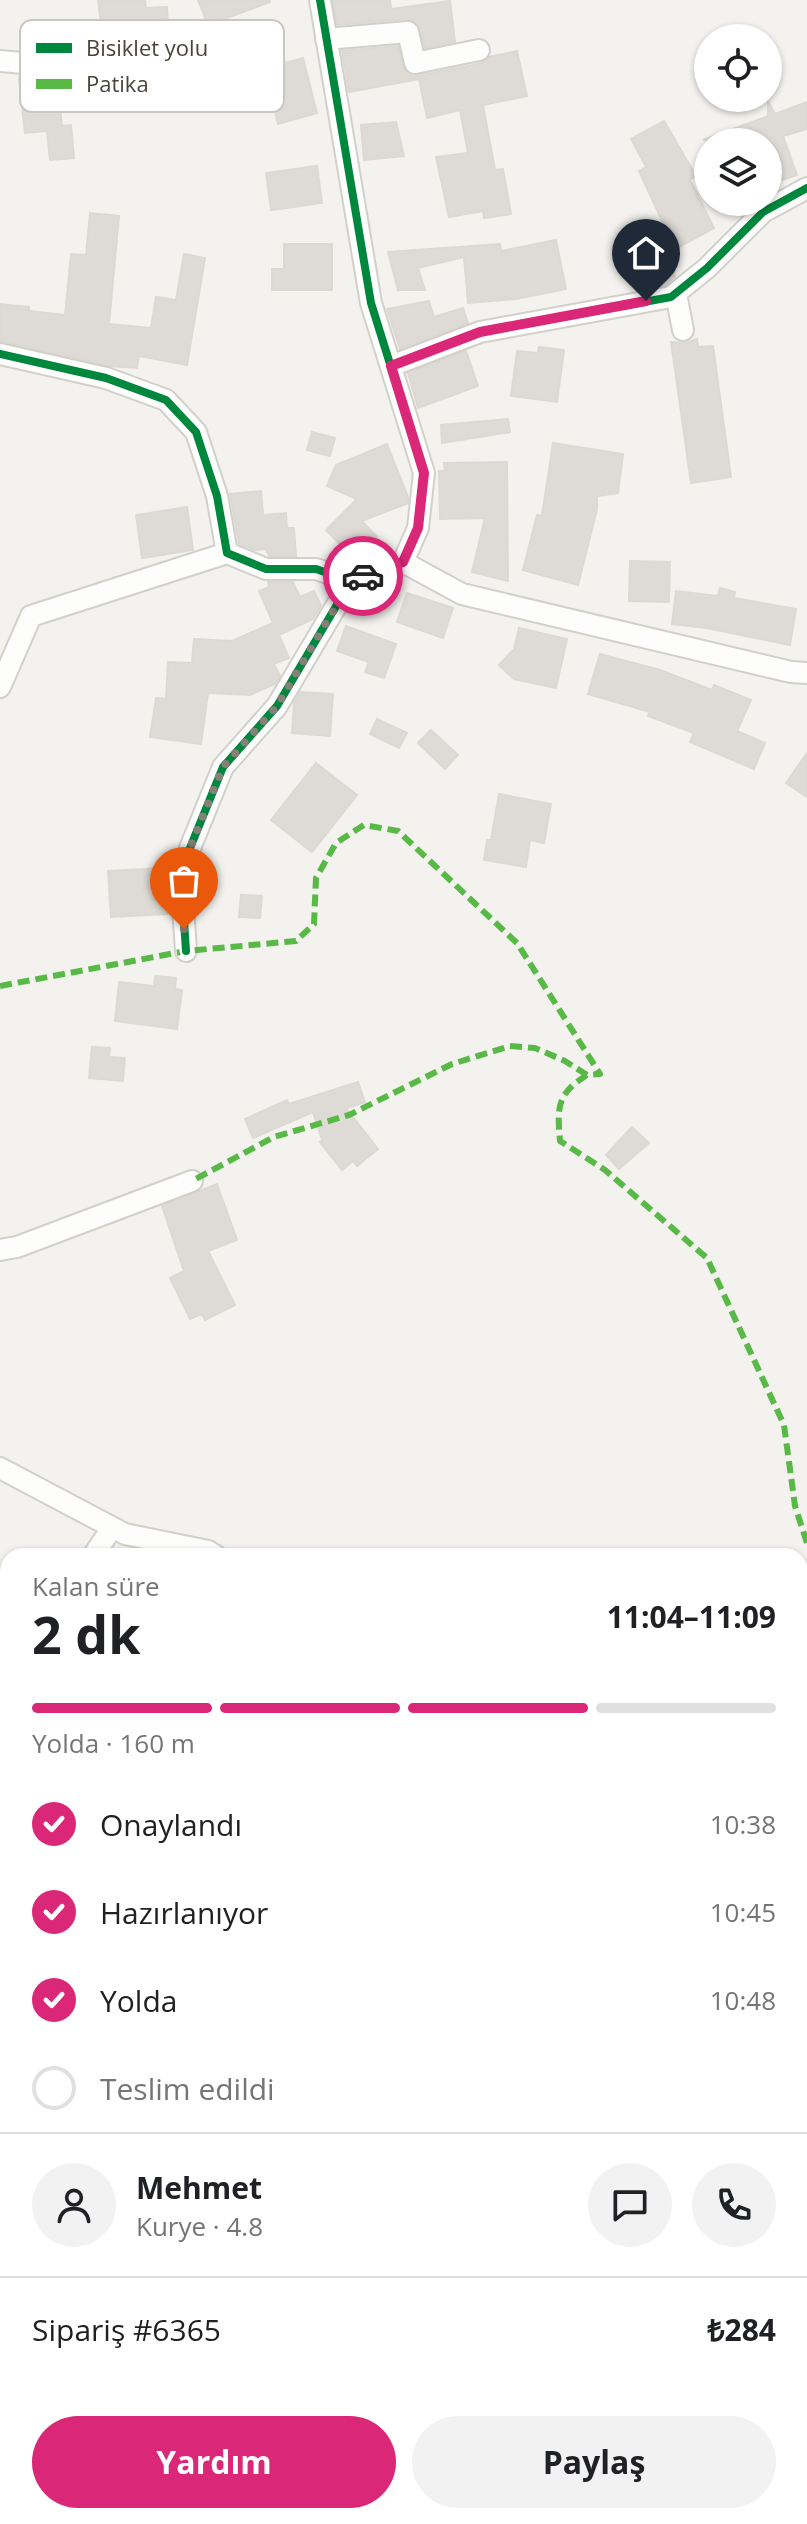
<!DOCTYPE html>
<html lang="tr">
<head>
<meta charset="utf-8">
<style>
  body { margin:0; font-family:"Open Sans",sans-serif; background:#f2f2f2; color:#202124; height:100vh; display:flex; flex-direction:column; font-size:30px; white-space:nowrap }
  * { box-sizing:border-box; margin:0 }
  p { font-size:26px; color:#757577 }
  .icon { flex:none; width:44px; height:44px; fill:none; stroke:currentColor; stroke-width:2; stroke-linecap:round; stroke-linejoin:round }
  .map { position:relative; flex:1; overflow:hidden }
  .sheet { position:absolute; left:0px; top:1548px; width:808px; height:976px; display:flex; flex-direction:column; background:#fff; border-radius:24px 24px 0 0; box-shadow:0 2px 6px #0004 }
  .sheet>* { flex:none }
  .buttons { position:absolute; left:694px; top:24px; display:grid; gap:16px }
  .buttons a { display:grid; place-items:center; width:88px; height:88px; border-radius:50%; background:#fff; box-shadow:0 2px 6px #0004; font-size:40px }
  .pin { position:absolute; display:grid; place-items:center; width:68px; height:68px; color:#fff; margin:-82px -34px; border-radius:50% 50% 50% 0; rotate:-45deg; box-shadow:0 0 8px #0007 }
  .pin .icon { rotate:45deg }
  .courier { position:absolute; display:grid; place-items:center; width:80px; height:80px; margin:-40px; border:6px solid #db2777; border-radius:50%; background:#fff; color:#222; box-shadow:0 2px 10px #0007 }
  .headline em { font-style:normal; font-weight:700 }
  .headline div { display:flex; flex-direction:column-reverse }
  .headline { display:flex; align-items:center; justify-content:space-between; height:136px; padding:0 32px }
  h1 { font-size:52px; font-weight:700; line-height:60px }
  .bar { display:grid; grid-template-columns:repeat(4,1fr); gap:12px 8px; align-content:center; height:96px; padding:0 32px }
  .bar i { height:10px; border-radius:6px; background:#e0e0e0 }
  .bar .active { background:#db2777 }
  .bar p { grid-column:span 4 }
  .line { display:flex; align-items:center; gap:20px; padding:0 32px; border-top:2px solid #e0e0e0 }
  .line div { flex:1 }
  .round { display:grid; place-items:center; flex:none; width:84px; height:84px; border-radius:42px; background:#f2f2f2 }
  ol { padding:0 32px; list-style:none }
  li { display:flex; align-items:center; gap:24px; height:88px }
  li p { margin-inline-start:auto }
  li .icon { padding:8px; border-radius:50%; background:#db2777; color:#fff; stroke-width:4 }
  li:last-child { color:#757577 }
  li i { width:44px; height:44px; border:4px solid #e0e0e0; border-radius:50% }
  .action { display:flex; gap:16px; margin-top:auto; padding:16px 32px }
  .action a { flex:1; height:92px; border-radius:48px; background:#db2777; color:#fff; font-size:32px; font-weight:700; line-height:92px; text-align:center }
  .action a+a { background:#f2f2f2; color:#202124 }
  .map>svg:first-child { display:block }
  .building { fill:#dedbd6; stroke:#dcd9d4; stroke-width:2 }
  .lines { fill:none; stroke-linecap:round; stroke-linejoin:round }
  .minor-casing { stroke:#d2d0cb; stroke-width:24 }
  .minor { stroke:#fdfdfc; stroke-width:20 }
  .quiet { stroke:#58b947; stroke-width:6; stroke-dasharray:12 6; stroke-linecap:butt }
  .cycleway-casing { stroke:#fff; stroke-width:13 }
  .cycleway { stroke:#00873e; stroke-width:8 }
  .done { stroke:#868178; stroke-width:8; stroke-dasharray:0 14.4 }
  .route { stroke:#db2777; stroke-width:10 }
  .key { fill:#fff; stroke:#c9c7c4; stroke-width:2 }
  .key-label { font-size:22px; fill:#4b4439 }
</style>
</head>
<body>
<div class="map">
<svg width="807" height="2524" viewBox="0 0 807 2524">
  <rect width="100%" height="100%" fill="#f4f2ee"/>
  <g class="building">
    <polygon points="98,0 145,0 146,8 167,7 169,48 149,49 148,26 102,32"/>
    <polygon points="198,0 269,0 270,2 208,25"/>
    <polygon points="333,0 390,0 391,9 450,1 455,42 425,48 418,24 408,19 337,25"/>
    <polygon points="398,46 405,71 417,76 482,63 489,57 517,51 527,96 483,105 495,170 503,169 511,214 484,218 483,211 449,217 436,157 468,153 460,110 427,118 419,79 349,92 342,51"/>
    <polygon points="303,58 317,113 278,124 264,69"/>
    <polygon points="57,75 62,126 71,125 74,158 50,160 47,131 25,133 19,79"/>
    <polygon points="768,101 775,114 807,102 807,129 783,136 797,175 768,185 768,142 703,140 768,116"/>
    <polygon points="664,121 696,176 690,180 714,228 675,249 639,171 646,167 631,139"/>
    <polygon points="396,122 404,156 364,160 361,125"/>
    <polygon points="317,166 322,203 271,210 266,173"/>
    <polygon points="90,213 119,216 109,324 151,328 156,297 176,300 184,254 205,258 187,365 139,356 137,368 110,366 0,341 0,304 29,307 29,311 65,315 71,254 86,255"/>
    <polygon points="556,240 566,289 516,299 468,303 464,257 418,268 425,290 398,290 388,252 500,244 501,251"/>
    <polygon points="284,244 332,244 332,290 272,290 272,269 284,269"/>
    <polygon points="665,245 675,277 665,285 637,290 626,257"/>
    <polygon points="429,301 434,317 463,308 468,323 400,349 387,309"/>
    <polygon points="697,339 698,347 713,346 731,477 691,483 671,342 685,343"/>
    <polygon points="539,347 564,350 557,402 511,396 517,351 538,353"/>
    <polygon points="466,351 478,386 418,408 408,373"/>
    <polygon points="508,419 510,432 442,443 441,425"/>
    <polygon points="312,432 335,438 330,456 307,450"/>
    <polygon points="553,443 623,454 618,493 597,496 597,509 578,585 523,570 537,515 542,516"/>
    <polygon points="387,444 408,497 408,503 362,521 377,537 354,559 326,530 357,499 327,486 336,465"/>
    <polygon points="507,462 508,581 472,572 485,518 440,519 439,471 445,471 444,463"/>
    <polygon points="261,491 263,515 286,513 287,528 294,528 296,556 269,556 266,549 254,550 239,544 230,494"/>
    <polygon points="187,507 193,550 142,558 136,515"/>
    <polygon points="630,561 670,562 669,602 629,601"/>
    <polygon points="268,582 293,582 300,597 314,591 321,606 313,619 279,635 289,658 274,664 280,676 275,684 250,695 208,693 201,744 150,737 156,698 166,699 168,662 192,663 194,639 232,641 273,623 259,591 269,587"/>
    <polygon points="720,588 735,592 734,598 796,609 790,645 707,628 672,624 676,591 718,596"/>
    <polygon points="407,593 453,608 443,638 397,622"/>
    <polygon points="346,626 396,644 384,678 365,672 369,662 337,651"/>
    <polygon points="519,628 567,639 556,688 514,679 499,665 514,649"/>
    <polygon points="600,654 660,670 712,690 714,685 751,700 737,731 765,743 754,769 690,742 694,733 648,716 650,712 588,694"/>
    <polygon points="300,692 333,694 330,736 292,733 294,703"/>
    <polygon points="377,719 407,733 399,748 370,734"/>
    <polygon points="431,730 458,755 445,769 418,743"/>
    <polygon points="807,753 807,797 786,783"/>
    <polygon points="316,763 357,795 312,852 271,820"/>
    <polygon points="499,794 551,804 544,843 530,840 526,867 484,860 487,840 491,840"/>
    <polygon points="164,868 167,914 111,917 108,871"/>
    <polygon points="241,895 262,896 260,918 239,917"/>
    <polygon points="155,976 176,978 175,989 182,990 177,1029 115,1021 119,982 154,986"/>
    <polygon points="92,1047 110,1048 109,1057 125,1058 123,1081 89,1078"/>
    <polygon points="358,1082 365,1102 346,1108 378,1149 357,1166 353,1161 342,1170 320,1142 322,1140 313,1112 253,1138 245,1119 287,1100 289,1104"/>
    <polygon points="632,1127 649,1143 619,1169 606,1155"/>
    <polygon points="217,1184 237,1240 208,1251 235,1305 205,1320 202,1314 190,1319 170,1278 184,1271 162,1206"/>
  </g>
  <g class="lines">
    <g class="minor-casing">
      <g id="minor">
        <polyline points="326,39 408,32 415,63 479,50"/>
        <polyline points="0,61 46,65"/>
        <polyline points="676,294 683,330"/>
        <polyline points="0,354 106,378 166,400 196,432 217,496 227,553 266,569 316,569 351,581"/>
        <polyline points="391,366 480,332 671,297 707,268 763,212 807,188"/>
        <polyline points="403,562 462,594 791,672 807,673"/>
        <polyline points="0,687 31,616 227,553"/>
        <polyline points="186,951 183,907 190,848 223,767 277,706 351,581 403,562 418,528 424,473 371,303 320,0"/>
        <polyline points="0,1250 17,1247 192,1181"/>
        <polyline points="0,1468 125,1534 208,1551 216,1556"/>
        <polyline points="93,1556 112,1528"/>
        <polyline points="0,1679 8,1669"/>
        <polyline points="800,2298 807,2301"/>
      </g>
    </g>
    <use href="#minor" class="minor"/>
    <g class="quiet">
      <polyline points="0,986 186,951 296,941 314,924 316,878 336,843 364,825 398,831 517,943 600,1074 587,1075 565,1061 535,1048 510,1046 452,1064 349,1115 274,1137 192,1181"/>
      <path d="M587 1075C557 1094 557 1106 560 1141L605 1170 707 1258 784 1425 795 1506 807 1543"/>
      <polyline points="800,1621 807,1619"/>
    </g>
    <g class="cycleway-casing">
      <g id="cycleway">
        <polyline points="0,354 106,378 166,400 196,432 217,496 227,553 266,569 316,569 351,581"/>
        <polyline points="391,366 480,332 671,297 707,268 763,212 807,188"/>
        <polyline points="186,951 183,907 190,848 223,767 277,706 351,581 403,562 418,528 424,473 371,303 320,0"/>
      </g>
    </g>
    <use href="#cycleway" class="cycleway"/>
  </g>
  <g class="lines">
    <polyline class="done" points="184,929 183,907 190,848 223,767 277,706 351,581 363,576"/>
    <polyline class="route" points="363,576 403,562 418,528 424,473 391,366 480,332 646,301"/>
  </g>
  <rect x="20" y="20" width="264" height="92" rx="12" class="key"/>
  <rect x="36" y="43" width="36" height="10" fill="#00873e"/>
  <rect x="36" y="79" width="36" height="10" fill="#58b947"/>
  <g class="key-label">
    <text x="86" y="56">Bisiklet yolu</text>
    <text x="86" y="92">Patika</text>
  </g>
</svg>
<div class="buttons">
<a><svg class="icon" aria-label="locate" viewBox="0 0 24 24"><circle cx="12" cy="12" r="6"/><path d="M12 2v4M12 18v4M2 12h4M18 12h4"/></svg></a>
<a><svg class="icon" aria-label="layers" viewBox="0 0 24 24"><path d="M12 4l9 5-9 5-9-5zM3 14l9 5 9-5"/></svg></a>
</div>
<div class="pin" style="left:184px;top:929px;background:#ea580c"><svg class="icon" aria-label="bag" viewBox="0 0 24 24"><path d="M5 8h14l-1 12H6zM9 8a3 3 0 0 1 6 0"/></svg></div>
<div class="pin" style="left:646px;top:301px;background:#1f2937"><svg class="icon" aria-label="home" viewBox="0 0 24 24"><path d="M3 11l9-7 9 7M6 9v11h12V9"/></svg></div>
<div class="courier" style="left:363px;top:576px"><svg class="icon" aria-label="car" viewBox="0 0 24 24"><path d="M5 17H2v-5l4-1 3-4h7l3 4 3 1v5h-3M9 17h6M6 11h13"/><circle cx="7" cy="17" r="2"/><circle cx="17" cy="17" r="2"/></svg></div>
<section class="sheet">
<div class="headline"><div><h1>2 dk</h1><p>Kalan süre</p></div><em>11:04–11:09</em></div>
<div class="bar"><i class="active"></i><i class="active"></i><i class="active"></i><i></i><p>Yolda · 160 m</p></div>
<ol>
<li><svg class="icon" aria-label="check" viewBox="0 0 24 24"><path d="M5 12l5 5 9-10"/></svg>Onaylandı<p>10:38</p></li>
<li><svg class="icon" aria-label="check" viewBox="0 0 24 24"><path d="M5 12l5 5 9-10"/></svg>Hazırlanıyor<p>10:45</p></li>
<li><svg class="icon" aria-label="check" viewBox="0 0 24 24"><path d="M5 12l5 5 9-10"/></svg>Yolda<p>10:48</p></li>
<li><i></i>Teslim edildi</li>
</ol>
<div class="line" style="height:144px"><a class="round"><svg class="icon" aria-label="person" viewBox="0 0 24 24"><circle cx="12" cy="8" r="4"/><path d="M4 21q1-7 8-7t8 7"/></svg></a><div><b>Mehmet</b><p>Kurye · 4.8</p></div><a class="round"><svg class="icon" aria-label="chat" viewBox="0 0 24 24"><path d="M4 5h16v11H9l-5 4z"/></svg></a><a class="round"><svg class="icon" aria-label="phone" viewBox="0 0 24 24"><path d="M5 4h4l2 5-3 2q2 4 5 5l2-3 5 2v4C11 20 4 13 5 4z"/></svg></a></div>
<div class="line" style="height:104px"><div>Sipariş #6365</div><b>₺284</b></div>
<div class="action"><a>Yardım</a><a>Paylaş</a></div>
</section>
</div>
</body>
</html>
